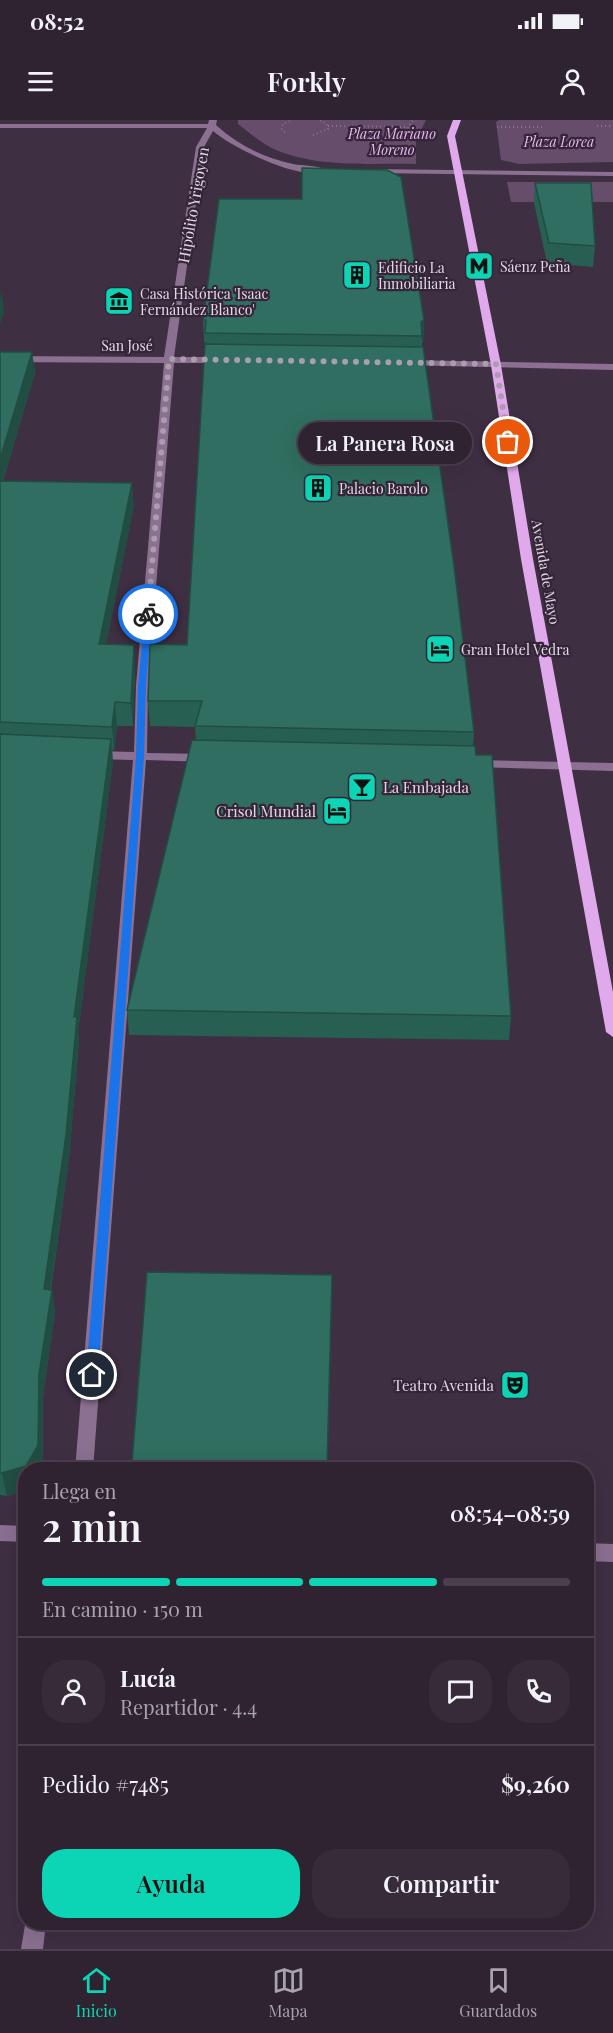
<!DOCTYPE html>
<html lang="es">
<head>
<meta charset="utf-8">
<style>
  body { margin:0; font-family:"Playfair Display",serif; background:#372b3a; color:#f1f3f6; height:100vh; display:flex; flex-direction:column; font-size:22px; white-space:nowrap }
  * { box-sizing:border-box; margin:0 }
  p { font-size:20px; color:#a7a4ac }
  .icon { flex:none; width:33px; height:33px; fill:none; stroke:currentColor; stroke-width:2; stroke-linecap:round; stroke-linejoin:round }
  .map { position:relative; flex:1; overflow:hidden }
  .side { position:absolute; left:18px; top:1342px; width:576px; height:468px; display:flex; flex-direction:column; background:#2f2332; border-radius:24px; box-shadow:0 6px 24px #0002,0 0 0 2px #4a404d }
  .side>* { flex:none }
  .pin { position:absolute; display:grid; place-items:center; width:51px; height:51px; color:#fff; margin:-26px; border:3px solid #fff; border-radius:50%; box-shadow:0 2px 6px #0007 }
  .courier { position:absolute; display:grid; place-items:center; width:60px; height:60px; margin:-30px; border:4px solid #1a73e8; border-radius:50%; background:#fff; color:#222; box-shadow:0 2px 8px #0007 }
  .bubble { position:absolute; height:42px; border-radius:21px; background:#2f2332; box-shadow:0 6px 24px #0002,0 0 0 2px #4a404d; font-size:20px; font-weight:600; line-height:42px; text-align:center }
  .head em { font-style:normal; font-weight:600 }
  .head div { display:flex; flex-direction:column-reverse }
  .head { display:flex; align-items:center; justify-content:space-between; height:102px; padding:0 24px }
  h1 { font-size:39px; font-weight:600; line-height:45px }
  .bar { display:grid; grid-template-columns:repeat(4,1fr); gap:9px 6px; align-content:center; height:72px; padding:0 24px }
  .bar i { height:8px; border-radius:4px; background:#4a404d }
  .bar .active { background:#0bd5b5 }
  .bar p { grid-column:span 4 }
  .line { display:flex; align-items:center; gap:15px; padding:0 24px; border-top:2px solid #4a404d }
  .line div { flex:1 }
  .round { display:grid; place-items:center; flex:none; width:63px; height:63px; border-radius:24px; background:#372b3a }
  .primary-button { display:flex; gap:12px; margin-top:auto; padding:12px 24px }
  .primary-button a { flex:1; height:69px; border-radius:24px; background:#0bd5b5; color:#111; font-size:24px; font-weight:600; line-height:69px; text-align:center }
  .primary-button a+a { background:#372b3a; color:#f1f3f6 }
  .status { display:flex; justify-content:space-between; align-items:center; height:42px; padding:0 30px; background:#2f2332; direction:ltr }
  .status svg { height:16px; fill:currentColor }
  header { display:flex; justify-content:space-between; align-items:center; height:78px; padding:0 24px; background:#2f2332; font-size:27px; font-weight:600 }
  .dock { display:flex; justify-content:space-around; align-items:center; height:84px; border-top:2px solid #4a404d; background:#2f2332; font-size:16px; color:#a7a4ac }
  .dock a { display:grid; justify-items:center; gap:3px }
  .dock .active { color:#0bd5b5 }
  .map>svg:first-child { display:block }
  .green { fill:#664d6b }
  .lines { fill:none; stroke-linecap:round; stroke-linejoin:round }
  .path { stroke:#857788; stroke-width:2; stroke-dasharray:1 3; stroke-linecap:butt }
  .minor { fill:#8b7091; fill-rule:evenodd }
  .major { fill:#e0a9eb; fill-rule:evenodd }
  .wall { fill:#285f53 }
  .shaded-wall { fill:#214d43 }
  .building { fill:#2f6e60; stroke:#214d43; stroke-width:1.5 }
  .route { fill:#1a73e8 }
  .done { stroke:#aa9dac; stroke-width:6; stroke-dasharray:0 10.8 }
  .labels { text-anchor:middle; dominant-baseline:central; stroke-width:4.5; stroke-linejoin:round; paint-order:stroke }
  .far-park-label { font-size:14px; font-style:italic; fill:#e8b6f2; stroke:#352538 }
  .far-poi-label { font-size:14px; fill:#e3d8e5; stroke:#352538; text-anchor:start }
  .far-street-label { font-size:14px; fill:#e3d8e5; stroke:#352538 }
  .street-label { font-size:15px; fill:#e3d8e5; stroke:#352538 }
  .poi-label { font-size:15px; fill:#e3d8e5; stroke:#352538; text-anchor:end }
</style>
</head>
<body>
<div class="status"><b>08:52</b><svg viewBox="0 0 49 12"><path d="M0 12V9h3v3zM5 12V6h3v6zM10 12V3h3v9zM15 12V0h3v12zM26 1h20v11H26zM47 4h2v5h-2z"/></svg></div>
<header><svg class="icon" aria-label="menu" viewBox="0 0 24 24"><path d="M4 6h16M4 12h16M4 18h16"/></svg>Forkly<svg class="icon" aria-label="person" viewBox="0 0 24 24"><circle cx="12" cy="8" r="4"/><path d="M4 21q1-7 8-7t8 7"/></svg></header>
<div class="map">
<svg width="613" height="1829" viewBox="0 0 613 1829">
  <rect width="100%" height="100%" fill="#3f2f43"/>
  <g class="green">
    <path d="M238 0H426L416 20V44C370 43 319 48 276 30 262 24 250 13 238 4Z"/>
    <polygon points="499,0 613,0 613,42 519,44 501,40 496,2"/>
    <polygon points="507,62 613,62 613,82 511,82"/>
  </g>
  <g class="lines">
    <g class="path">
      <polyline points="328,6 408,7"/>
      <polyline points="597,6 613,6"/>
      <polyline points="497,7 545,7"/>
      <polyline points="285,12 282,10 283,4 292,0"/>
      <polyline points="313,15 328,9 326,3 318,0"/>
      <polyline points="405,20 408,7 413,0"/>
    </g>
    <g class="minor">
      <path d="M209 0H217L216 5C238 25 264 38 293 44 304 46 318 45 326 50 305 64 231 27 213 11L204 27 174 237H223L228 240 223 243H174L148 566 147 633 208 634 214 638 208 642 146 640 93 1350H75L133 640 94 639 88 635 94 631 134 632 136 566 164 243 0 242V236L164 237 196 27 207 8H0V4H208Z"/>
      <polygon points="367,49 613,52 613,56 370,53 367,53"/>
      <polygon points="406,240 613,244 613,250 403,245 401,243"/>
      <polygon points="475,640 613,643 613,651 470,647 469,644 470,641"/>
      <polygon points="0,1405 26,1406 26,1422 0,1421"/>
      <polygon points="586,1423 613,1424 613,1442 586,1441"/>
      <polygon points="26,1799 26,1803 46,1803 43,1829 21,1829"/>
    </g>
    <polygon class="major" points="453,0 461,0 455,16 501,245 533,439 613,872 613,917 606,912 521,439 491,245 447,16"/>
  </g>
  <g class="wall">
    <polygon points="535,63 595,126 593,147 547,143 534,83"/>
    <polygon points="203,200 424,200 423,223 422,223 422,227 474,612 473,626 511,896 509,920 129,915 127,890 196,620 195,607 150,606 148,581 187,525 206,224 206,223 204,222"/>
    <polygon points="0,232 32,232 35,253 3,361 134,385 106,524 135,548 133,606 117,606 114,630 112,630 113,642 78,912 79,921 69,1039 51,1170 52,1170 55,1193 43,1277 43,1348 26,1350 26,1370 7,1376 0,1375"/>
    <polygon points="332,1155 327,1350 132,1350 132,1343"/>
  </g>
  <g class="shaded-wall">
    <polygon points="2,172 4,192 0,205 0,178"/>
    <polygon points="424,200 423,223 422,223 421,202"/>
    <polygon points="32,232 35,253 0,370 0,339"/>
    <polygon points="132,363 134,385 101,547 99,524"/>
    <polygon points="134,525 135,548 133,606 131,583"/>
    <polygon points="115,582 117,606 114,630 112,607"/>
    <polygon points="111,619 113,642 78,912 79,921 69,1039 47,1193 44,1169 74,897"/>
    <polygon points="52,1170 55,1193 43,1277 43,1348 41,1350 26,1350 26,1370 7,1376 2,1353 39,1254"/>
  </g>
  <g class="building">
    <polygon points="302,48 387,50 401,57 424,200 421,202 422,216 205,213 206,200 203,200 219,79 302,79"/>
    <polygon points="535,63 591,63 595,126 549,123"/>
    <polygon points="205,224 423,227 454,446 474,612 195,606 202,581 148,581 150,524 187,525"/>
    <polygon points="0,232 32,232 0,339"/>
    <polygon points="0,361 132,363 99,524 134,525 131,583 115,582 112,607 0,602"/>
    <polygon points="0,614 111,619 74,897 77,897 66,1015 44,1169 52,1170 39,1254 38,1325 26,1346 2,1353 0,1353"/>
    <polygon points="192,620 475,626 476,635 492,635 511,896 127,890"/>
    <polygon points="147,1152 332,1155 327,1349 132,1343"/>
  </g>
  <polygon class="route" points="145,492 152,494 146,566 144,637 98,1255 92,1260 86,1255 136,637 138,566"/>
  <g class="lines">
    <polyline class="done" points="148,494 169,239 496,244 508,322"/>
  </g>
  <defs>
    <g id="metro-square" transform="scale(1.5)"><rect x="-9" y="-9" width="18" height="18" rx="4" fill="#0bd5b5" stroke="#352538"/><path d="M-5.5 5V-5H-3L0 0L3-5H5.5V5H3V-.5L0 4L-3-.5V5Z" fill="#111"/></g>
    <g id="building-square" transform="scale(1.5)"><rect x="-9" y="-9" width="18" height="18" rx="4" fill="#0bd5b5" stroke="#352538"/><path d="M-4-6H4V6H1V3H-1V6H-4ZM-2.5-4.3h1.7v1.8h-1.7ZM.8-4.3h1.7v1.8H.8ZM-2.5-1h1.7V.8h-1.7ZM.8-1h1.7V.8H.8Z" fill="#111"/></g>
    <g id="museum-square" transform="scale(1.5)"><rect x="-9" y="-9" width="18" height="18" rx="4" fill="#0bd5b5" stroke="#352538"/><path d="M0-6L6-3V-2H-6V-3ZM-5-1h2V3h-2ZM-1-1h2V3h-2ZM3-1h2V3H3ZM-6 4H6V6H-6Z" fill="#111"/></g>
    <g id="hotel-square" transform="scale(1.5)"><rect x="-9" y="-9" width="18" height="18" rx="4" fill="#0bd5b5" stroke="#352538"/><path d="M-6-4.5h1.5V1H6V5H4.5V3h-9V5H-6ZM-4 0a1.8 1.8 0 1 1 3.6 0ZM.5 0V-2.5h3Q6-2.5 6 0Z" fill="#111"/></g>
    <g id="bar-square" transform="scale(1.5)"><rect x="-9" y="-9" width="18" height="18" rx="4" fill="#0bd5b5" stroke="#352538"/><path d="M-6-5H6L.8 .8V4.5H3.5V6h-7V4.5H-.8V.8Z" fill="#111"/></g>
    <g id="theatre-square" transform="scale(1.5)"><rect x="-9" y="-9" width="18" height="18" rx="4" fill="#0bd5b5" stroke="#352538"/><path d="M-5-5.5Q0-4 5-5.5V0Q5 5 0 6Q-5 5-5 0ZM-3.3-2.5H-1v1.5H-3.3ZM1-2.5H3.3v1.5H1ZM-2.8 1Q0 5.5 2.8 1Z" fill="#111"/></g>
  </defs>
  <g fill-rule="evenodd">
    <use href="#metro-square" x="479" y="146"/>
    <use href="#building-square" x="357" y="155"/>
    <use href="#museum-square" x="119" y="181"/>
    <use href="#building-square" x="318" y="368"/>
    <use href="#hotel-square" x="440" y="529"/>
    <use href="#bar-square" x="362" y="667"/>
    <use href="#hotel-square" x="337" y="691"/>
    <use href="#theatre-square" x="515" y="1265"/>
  </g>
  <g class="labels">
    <g class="far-park-label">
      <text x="392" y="13">Plaza Mariano<tspan x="392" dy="16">Moreno</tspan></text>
      <text x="559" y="21">Plaza Lorea</text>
    </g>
    <g class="far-poi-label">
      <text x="500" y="146">Sáenz Peña</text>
      <text x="378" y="147">Edificio La<tspan x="378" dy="16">Inmobiliaria</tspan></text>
      <text x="140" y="173">Casa Histórica 'Isaac<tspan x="140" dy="16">Fernández Blanco'</tspan></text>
      <text x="339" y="368">Palacio Barolo</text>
      <text x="461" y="529">Gran Hotel Vedra</text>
    </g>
    <g class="far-street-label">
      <text x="127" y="225">San José</text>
      <text transform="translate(546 452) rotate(80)">Avenida de Mayo</text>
    </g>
    <g class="street-label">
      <text transform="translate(193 85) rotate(-80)">Hipólito Yrigoyen</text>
    </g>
    <g class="poi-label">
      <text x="383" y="667" text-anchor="start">La Embajada</text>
      <text x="316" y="691">Crisol Mundial</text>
      <text x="494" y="1265">Teatro Avenida</text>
    </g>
  </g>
</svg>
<div class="pin" style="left:508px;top:322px;background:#ea580c"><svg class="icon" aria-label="bag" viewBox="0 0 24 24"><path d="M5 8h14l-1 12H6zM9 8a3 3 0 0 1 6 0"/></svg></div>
<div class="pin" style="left:92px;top:1255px;background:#1f2937"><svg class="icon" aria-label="home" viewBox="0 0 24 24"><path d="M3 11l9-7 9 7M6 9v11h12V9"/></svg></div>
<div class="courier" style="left:148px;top:494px"><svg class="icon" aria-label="bike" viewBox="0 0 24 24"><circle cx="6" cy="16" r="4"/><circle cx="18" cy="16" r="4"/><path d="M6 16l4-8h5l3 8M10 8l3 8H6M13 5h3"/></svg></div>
<div class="bubble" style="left:298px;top:302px;width:174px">La Panera Rosa</div>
<section class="side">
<div class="head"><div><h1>2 min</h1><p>Llega en</p></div><em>08:54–08:59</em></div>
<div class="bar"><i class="active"></i><i class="active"></i><i class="active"></i><i></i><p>En camino · 150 m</p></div>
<div class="line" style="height:108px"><a class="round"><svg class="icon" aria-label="person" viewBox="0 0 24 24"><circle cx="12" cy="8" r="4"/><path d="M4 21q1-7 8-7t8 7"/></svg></a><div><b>Lucía</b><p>Repartidor · 4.4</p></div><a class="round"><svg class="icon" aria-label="chat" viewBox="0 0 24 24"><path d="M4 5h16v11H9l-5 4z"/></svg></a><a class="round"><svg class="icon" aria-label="phone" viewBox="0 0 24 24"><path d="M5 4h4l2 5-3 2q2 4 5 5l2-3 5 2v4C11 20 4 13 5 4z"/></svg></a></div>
<div class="line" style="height:78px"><div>Pedido #7485</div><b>$9,260</b></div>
<div class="primary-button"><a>Ayuda</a><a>Compartir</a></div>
</section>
</div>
<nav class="dock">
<a class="active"><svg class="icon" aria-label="home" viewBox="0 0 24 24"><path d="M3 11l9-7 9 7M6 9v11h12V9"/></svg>Inicio</a>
<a><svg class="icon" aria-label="map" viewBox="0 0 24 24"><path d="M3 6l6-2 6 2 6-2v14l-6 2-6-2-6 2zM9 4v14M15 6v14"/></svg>Mapa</a>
<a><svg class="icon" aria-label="saved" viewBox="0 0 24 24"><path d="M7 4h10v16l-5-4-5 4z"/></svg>Guardados</a>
</nav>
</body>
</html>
